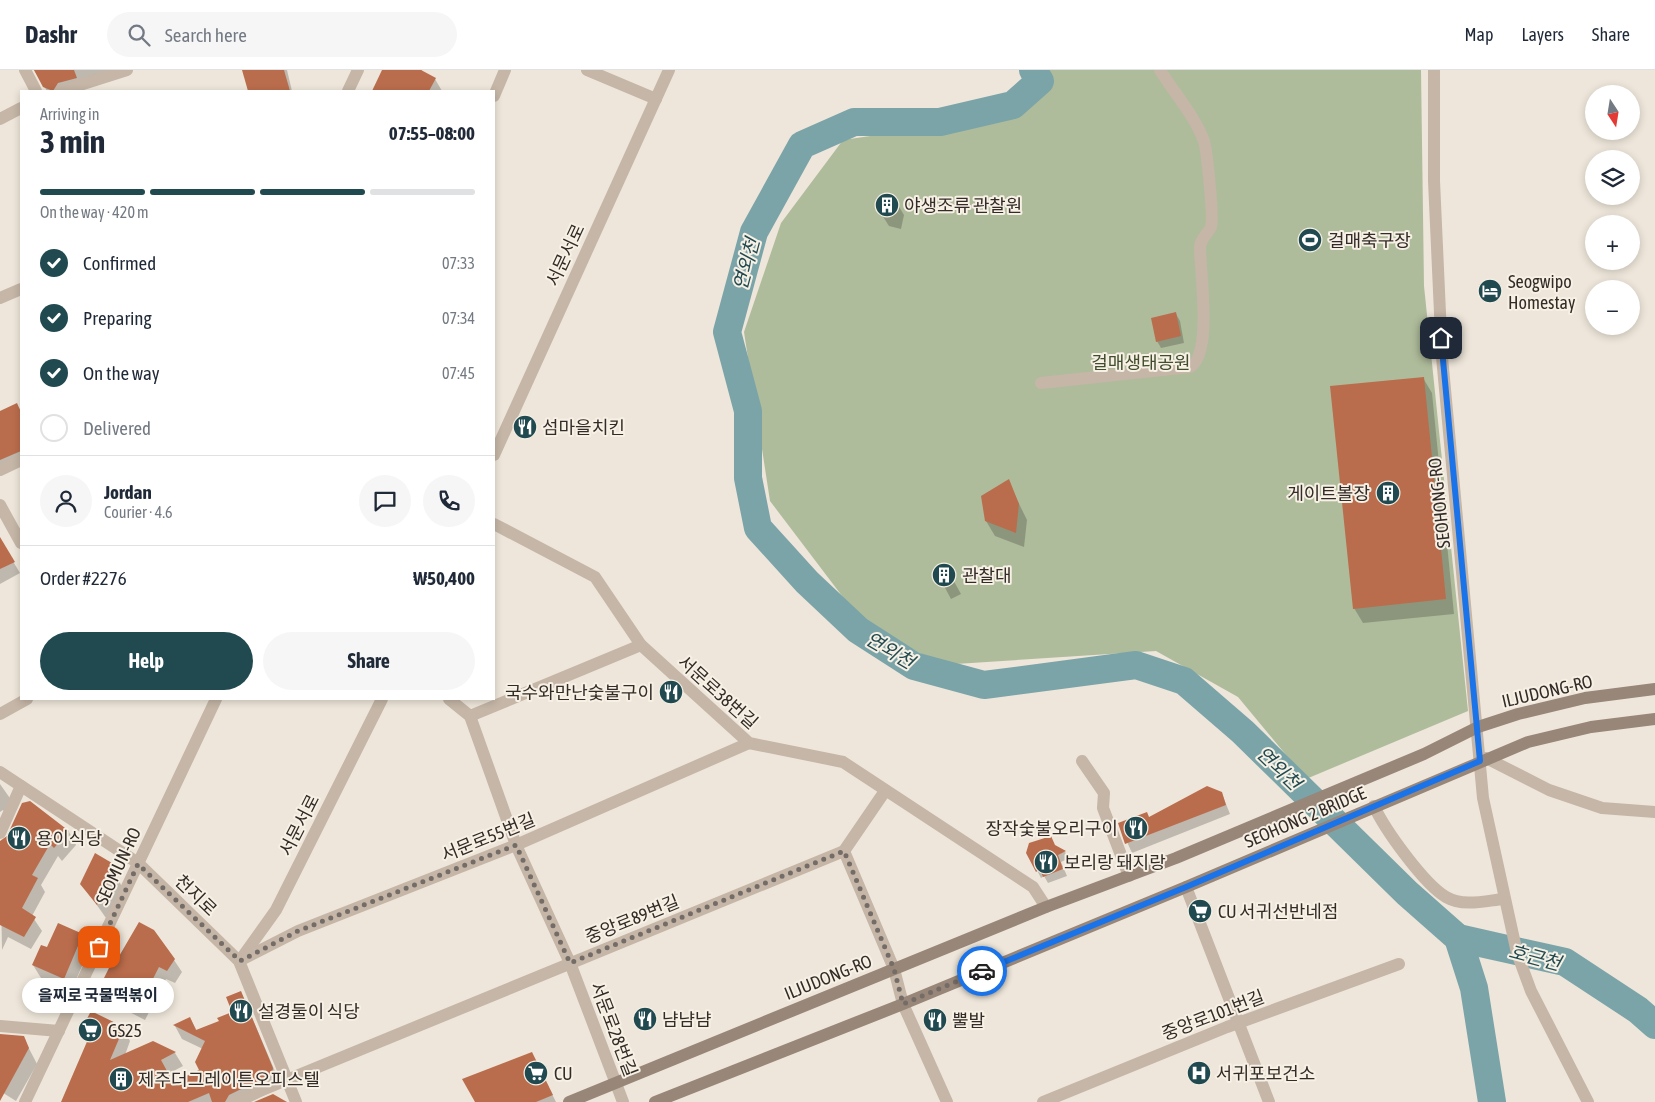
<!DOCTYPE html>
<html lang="en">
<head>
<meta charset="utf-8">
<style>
  body { margin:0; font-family:"Asap Condensed","Noto Sans KR",sans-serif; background:#f6f6f7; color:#1f2937; height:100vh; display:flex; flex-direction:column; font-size:19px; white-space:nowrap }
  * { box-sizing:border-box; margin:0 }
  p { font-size:16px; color:#747a83 }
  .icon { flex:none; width:28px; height:28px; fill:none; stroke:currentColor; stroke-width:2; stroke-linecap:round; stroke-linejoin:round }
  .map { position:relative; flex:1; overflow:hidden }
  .panel { position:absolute; left:20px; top:20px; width:475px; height:610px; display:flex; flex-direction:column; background:#fff; border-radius:0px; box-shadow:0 2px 8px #0003 }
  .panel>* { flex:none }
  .needle { width:32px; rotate:168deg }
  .tools { position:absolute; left:1585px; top:15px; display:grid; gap:10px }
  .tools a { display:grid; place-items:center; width:55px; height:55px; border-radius:50%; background:#fff; box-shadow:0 2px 8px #0003; font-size:25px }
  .pin { position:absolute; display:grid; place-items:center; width:42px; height:42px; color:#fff; margin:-21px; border-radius:10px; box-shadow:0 2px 8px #0006 }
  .courier { position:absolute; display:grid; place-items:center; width:50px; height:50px; margin:-25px; border:4px solid #1a73e8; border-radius:50%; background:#fff; color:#222; box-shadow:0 1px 6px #0007 }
  .bubble { position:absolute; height:35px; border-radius:18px; background:#fff; box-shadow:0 2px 8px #0003; font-size:16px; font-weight:700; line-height:35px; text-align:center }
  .head em { font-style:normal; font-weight:700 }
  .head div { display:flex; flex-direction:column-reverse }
  .head { display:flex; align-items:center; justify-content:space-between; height:85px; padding:0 20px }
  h1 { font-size:32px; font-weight:700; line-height:38px }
  .bar { display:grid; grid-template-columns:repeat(4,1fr); gap:8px 5px; align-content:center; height:60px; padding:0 20px }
  .bar i { height:6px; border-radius:4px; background:#e0e1e3 }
  .bar .on { background:#204a50 }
  .bar p { grid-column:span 4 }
  .line { display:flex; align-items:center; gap:12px; padding:0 20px; border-top:1px solid #e0e1e3 }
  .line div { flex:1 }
  .round { display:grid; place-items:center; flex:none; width:52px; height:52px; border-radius:26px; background:#f6f6f7 }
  ol { padding:0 20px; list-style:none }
  li { display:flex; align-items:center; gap:15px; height:55px }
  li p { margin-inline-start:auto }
  li .icon { padding:5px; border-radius:50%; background:#204a50; color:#fff; stroke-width:4 }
  li:last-child { color:#747a83 }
  li i { width:28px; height:28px; border:2px solid #e0e1e3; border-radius:50% }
  .cta { display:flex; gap:10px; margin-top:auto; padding:10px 20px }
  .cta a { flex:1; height:58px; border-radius:30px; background:#204a50; color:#fff; font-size:20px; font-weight:700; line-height:58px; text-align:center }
  .cta a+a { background:#f6f6f7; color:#1f2937 }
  header { display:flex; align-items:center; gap:30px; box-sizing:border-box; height:70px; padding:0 25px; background:#fff; border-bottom:1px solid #e0e1e3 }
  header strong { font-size:24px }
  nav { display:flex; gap:28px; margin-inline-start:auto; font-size:18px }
  .search { width:350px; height:45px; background:#f6f6f7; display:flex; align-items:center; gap:12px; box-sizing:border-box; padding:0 18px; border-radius:28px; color:#747a83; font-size:19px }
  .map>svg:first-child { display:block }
  .green { fill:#afbc9b }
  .shadow { fill:#0003 }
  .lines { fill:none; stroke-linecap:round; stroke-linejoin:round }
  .river { stroke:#7ba4a9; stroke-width:28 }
  .building { fill:#ba6d4c }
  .minor { stroke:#c5b6a7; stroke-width:12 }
  .tertiary { stroke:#c5b6a7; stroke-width:12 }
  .secondary { stroke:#988679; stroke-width:12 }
  .done { stroke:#746c66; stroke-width:5; stroke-dasharray:0 9 }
  .route { stroke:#1a73e8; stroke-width:6 }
  .labels { text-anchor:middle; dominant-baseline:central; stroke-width:4; stroke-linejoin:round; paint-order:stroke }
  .poi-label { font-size:18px; fill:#322b27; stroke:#f7f0e5; text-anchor:start }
  .street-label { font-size:18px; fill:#322b27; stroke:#f7f0e5 }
  .park-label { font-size:18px; fill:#404e2d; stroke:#f7f0e5 }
  .water-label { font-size:19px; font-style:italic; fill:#204a50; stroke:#f7f0e5 }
</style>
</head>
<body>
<header>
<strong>Dashr</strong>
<div class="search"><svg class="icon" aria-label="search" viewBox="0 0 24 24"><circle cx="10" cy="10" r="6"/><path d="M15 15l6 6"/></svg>Search here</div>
<nav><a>Map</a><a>Layers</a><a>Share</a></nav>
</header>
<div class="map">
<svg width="1655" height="1032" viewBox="0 0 1655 1032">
  <rect width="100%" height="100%" fill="#eee6da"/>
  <polygon class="green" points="1042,0 1421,0 1424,216 1468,641 1306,709 1238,627 1156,581 940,595 858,547 770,431 744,262 781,153 843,70 979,50 1048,15"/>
  <g class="shadow">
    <polygon points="34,0 113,0 78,21 47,21"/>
    <polygon points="243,0 287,0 292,21 249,21"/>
    <polygon points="384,0 422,0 422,2 435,9 442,21 373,21"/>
    <polygon points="895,130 904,145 901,159 889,156 880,142"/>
    <polygon points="1176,244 1180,251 1184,273 1161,278 1157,271"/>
    <polygon points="1423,308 1432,323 1454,544 1363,553 1354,538"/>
    <polygon points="17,335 21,342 21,394 0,400 0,342"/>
    <polygon points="1008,411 1027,450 1024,477 995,466 986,451"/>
    <polygon points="0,470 20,503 0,514"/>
    <polygon points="946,497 961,524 951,529 943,514"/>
    <polygon points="0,714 14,734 8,745 3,740 0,742"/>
    <polygon points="1222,724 1230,744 1132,783 1119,754 1149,749"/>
    <polygon points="29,733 69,762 76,775 62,791 58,786 41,815 45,822 32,846 42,861 31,879 8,867 2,880 0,772 3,773"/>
    <polygon points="1056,777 1065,782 1069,788 1061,792 1067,806 1048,813 1044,806 1041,808 1028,783"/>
    <polygon points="111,794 122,817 106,848 82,814"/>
    <polygon points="59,855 83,865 90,878 71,921 41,908 33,895 48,879"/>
    <polygon points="174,890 182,902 175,913 166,909 145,950 108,931 100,918"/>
    <polygon points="241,922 280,1013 279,1018 251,1032 63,1032 88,973 81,962 123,958 130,971 125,985 153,972 175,983 183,996 168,1004 173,1013 201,1001 203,979 182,969 175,956 190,948 197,961 220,952 234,942"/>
    <polygon points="0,966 23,967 37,994 16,1031 0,1021"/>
    <polygon points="532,984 556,1032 476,1032"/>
  </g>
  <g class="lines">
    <g class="river">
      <polyline points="1033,0 1040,11 1013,35 940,52 854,52 802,75 754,162 727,262 748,341 748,408 758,458 807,512 858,560 914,596 984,615 1136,595 1184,611 1243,662 1407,823 1458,868 1474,918 1492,1032"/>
      <polyline points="1458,868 1565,892 1638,940 1655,955"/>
    </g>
  </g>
  <g class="building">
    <polygon points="34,0 74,0 77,8 58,13 53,21 43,17"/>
    <polygon points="242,0 284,0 290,21 248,21"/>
    <polygon points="382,0 421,0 436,8 429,21 372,21"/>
    <polygon points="882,126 896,129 893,144 879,142"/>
    <polygon points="1176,242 1181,266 1156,272 1151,248"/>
    <polygon points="1424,307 1446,529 1353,539 1330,316"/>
    <polygon points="17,333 21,342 21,381 0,390 0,341"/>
    <polygon points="1009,409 1019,434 1016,463 985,451 981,426"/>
    <polygon points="0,467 15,492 0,499"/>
    <polygon points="947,496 953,509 942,515 935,502"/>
    <polygon points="1207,716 1222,722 1226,735 1125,774 1118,753 1147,742 1149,747"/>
    <polygon points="30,731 69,761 54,778 50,774 32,805 38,808 22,838 36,847 24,867 0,855 0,771 7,766 22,733"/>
    <polygon points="1051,766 1055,775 1066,781 1058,785 1063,799 1043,807 1040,799 1036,802 1026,783 1029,773"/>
    <polygon points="95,783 112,793 114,801 97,835 80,814"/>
    <polygon points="139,852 154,860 175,889 167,901 159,897 138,938 99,918 115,886 118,888"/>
    <polygon points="58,853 83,864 64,909 32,895 41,875 47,877"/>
    <polygon points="241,921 273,998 272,1004 229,1025 225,1032 212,1032 209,1023 188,1032 61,1032 89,967 80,962 91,941 124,957 110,990 153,971 176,982 161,990 173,1012 199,1000 195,992 205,971 173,955 190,947 196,960 219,951 217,948 232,942 226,927"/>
    <polygon points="0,964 24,966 29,978 0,1031"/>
    <polygon points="532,982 553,1025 536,1032 475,1032 462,1009"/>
    <polygon points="273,1024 287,1032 254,1032"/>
  </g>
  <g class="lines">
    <g class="minor">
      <polyline points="25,0 36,21"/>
      <polyline points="587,0 656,29"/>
      <polyline points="61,21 127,0"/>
      <polyline points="348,21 358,0"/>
      <polyline points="0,49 21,38"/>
      <polyline points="0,228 21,219"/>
      <path d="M1041 313 1190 297C1213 284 1200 203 1200 177 1200 169 1208 164 1211 157 1214 149 1207 81 1204 71 1196 48 1173 21 1160 0"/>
      <polyline points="494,385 669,0"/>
      <polyline points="0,400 21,390"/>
      <polyline points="0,435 21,473"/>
      <polyline points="494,454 595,507 641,575 749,673 843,692 1033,817 1046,837"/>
      <polyline points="449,629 470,646 516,775 570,893 623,1032"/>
      <polyline points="0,644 27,629"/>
      <polyline points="470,646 641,575"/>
      <polyline points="1486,688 1549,720 1602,738 1655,742"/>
      <polyline points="1082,691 1104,723 1103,738 1129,806"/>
      <polyline points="0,702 138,793 239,891 296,1032"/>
      <path d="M1374 736C1385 760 1424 814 1446 827 1463 837 1485 831 1503 829"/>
      <polyline points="0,763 21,716"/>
      <polyline points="844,781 885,721"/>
      <polyline points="1186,817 1269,1032"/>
      <polyline points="241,889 276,840 382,629"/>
      <polyline points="239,891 298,861 516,775 749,673"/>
      <polyline points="0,956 59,961"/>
      <polyline points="233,1032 844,781 894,899 903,934 947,1032"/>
      <polyline points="1043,1032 1227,957 1399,894"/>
    </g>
    <g class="tertiary">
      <polyline points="1434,0 1434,111 1442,287 1483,728 1517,883 1531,921 1588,1032"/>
      <polyline points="494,26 505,0"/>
      <polyline points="25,1032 216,629"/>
    </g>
    <g class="secondary">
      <polyline points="569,1032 1046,837 1176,788 1424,684 1478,657 1518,644 1585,628 1655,619"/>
      <polyline points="655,1032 903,934 1186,817 1528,672 1591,657 1655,649"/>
    </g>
  </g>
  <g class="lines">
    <polyline class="done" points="99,877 138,794 240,891 298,861 516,775 570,893 844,781 894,899 903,934 982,901"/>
    <polyline class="route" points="982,901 1186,817 1480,691 1441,268"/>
  </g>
  <defs>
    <g id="building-disc" transform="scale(1.25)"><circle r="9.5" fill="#204a50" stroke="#f7f0e5"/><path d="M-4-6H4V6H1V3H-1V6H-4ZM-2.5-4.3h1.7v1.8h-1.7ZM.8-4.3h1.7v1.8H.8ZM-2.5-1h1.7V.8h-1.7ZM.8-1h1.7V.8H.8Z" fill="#fff"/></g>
    <g id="stadium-disc" transform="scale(1.25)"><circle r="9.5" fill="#204a50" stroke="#f7f0e5"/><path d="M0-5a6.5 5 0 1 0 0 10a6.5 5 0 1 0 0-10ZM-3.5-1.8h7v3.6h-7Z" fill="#fff"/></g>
    <g id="hotel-disc" transform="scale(1.25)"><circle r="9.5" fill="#204a50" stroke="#f7f0e5"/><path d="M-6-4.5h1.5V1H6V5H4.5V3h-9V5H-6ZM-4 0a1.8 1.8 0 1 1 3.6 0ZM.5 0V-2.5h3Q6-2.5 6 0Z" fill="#fff"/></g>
    <g id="restaurant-disc" transform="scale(1.25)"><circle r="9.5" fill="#204a50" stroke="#f7f0e5"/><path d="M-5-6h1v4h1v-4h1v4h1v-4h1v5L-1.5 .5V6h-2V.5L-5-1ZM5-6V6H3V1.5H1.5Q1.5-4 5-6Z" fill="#fff"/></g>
    <g id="supermarket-disc" transform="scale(1.25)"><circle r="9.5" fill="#204a50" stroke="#f7f0e5"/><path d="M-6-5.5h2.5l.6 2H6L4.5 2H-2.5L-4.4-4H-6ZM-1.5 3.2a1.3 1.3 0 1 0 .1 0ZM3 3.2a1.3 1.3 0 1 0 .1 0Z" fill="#fff"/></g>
    <g id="hospital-disc" transform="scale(1.25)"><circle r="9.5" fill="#204a50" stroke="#f7f0e5"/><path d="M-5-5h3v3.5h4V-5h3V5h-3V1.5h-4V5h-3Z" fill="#fff"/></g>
  </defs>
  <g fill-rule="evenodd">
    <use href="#building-disc" x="887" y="135"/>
    <use href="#stadium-disc" x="1310" y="170"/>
    <use href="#hotel-disc" x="1490" y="221"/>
    <use href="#restaurant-disc" x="525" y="357"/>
    <use href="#building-disc" x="1388" y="423"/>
    <use href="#building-disc" x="944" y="505"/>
    <use href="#restaurant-disc" x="671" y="622"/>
    <use href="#restaurant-disc" x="1136" y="758"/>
    <use href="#restaurant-disc" x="19" y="768"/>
    <use href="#restaurant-disc" x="1046" y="792"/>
    <use href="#supermarket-disc" x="1200" y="841"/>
    <use href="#restaurant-disc" x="241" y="941"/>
    <use href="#restaurant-disc" x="645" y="949"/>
    <use href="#restaurant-disc" x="935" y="950"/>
    <use href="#supermarket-disc" x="90" y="960"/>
    <use href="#supermarket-disc" x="536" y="1003"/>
    <use href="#hospital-disc" x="1199" y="1003"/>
    <use href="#building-disc" x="121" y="1009"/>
  </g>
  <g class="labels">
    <g class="poi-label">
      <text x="904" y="135">야생조류 관찰원</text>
      <text x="1328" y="170">걸매축구장</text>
      <text x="1508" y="211">Seogwipo<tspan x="1508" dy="21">Homestay</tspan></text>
      <text x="542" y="357">섬마을치킨</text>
      <text x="1370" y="423" text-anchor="end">게이트볼장</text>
      <text x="962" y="505">관찰대</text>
      <text x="654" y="622" text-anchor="end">국수와만난숯불구이</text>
      <text x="1118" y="758" text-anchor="end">장작숯불오리구이</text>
      <text x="36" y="768">용이식당</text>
      <text x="1064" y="792">보리랑 돼지랑</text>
      <text x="1218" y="841">CU 서귀선반네점</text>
      <text x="258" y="941">설경둘이 식당</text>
      <text x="662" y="949">냠냠냠</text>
      <text x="952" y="950">뿔발</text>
      <text x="108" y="960">GS25</text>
      <text x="554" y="1003">CU</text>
      <text x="1216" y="1003">서귀포보건소</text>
      <text x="138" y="1009">제주더그레이튼오피스텔</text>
    </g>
    <g class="street-label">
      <text transform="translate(565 185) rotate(-65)">서문서로</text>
      <text transform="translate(1439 433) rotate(-96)">SEOHONG-RO</text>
      <text transform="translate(1547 621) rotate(-13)">ILJUDONG-RO</text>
      <text transform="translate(718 622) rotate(42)">서문로38번길</text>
      <text transform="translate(1305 747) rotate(-23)">SEOHONG 2 BRIDGE</text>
      <text transform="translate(299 755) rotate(-63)">서문서로</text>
      <text transform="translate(488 767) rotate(-22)">서문로55번길</text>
      <text transform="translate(118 796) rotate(-65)">SEOMUN-RO</text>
      <text transform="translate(196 825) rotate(44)">천지로</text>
      <text transform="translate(632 849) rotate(-22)">중앙로89번길</text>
      <text transform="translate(828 907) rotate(-22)">ILJUDONG-RO</text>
      <text transform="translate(1213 945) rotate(-21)">중앙로101번길</text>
      <text transform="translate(614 959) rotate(69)">서문로28번길</text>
    </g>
    <g class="park-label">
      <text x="1141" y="292">걸매생태공원</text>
    </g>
    <g class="water-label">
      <text transform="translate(746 194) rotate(-75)">연외천</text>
      <text transform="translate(890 580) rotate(31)">연외천</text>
      <text transform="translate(1279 698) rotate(44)">연외천</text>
      <text transform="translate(1535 887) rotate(15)">호근천</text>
    </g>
  </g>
</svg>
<div class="tools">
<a><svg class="needle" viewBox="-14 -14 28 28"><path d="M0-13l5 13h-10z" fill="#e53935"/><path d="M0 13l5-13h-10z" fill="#747a83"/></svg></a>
<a><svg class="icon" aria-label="layers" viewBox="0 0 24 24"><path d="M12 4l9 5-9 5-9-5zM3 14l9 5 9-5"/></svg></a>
<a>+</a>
<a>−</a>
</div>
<div class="pin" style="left:99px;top:877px;background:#ea580c"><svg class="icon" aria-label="bag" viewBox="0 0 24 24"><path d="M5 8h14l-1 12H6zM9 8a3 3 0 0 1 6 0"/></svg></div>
<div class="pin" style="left:1441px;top:268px;background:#1f2937"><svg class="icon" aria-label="home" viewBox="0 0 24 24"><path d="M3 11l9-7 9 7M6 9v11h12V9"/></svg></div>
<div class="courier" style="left:982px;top:901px"><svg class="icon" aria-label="car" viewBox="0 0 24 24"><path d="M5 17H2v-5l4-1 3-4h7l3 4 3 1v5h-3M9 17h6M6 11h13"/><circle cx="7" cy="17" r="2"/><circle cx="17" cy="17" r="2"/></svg></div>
<div class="bubble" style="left:22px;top:908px;width:152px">을찌로 국물떡볶이</div>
<section class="panel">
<div class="head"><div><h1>3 min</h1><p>Arriving in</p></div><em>07:55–08:00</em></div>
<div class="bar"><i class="on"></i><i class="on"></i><i class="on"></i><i></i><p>On the way · 420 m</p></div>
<ol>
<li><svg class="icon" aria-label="check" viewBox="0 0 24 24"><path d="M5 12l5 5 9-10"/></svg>Confirmed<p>07:33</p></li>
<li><svg class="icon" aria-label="check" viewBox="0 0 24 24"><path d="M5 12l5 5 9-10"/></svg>Preparing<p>07:34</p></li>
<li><svg class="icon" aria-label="check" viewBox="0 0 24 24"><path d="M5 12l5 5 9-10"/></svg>On the way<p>07:45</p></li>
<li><i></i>Delivered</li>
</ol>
<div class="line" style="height:90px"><a class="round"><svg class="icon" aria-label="person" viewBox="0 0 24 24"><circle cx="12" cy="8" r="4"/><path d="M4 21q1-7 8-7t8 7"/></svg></a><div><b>Jordan</b><p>Courier · 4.6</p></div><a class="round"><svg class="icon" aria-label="chat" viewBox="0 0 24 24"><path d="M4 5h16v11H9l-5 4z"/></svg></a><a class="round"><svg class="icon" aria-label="phone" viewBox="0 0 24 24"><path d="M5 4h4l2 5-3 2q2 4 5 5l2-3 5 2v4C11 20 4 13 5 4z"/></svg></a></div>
<div class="line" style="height:65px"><div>Order #2276</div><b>₩50,400</b></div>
<div class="cta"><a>Help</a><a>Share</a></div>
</section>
</div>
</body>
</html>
